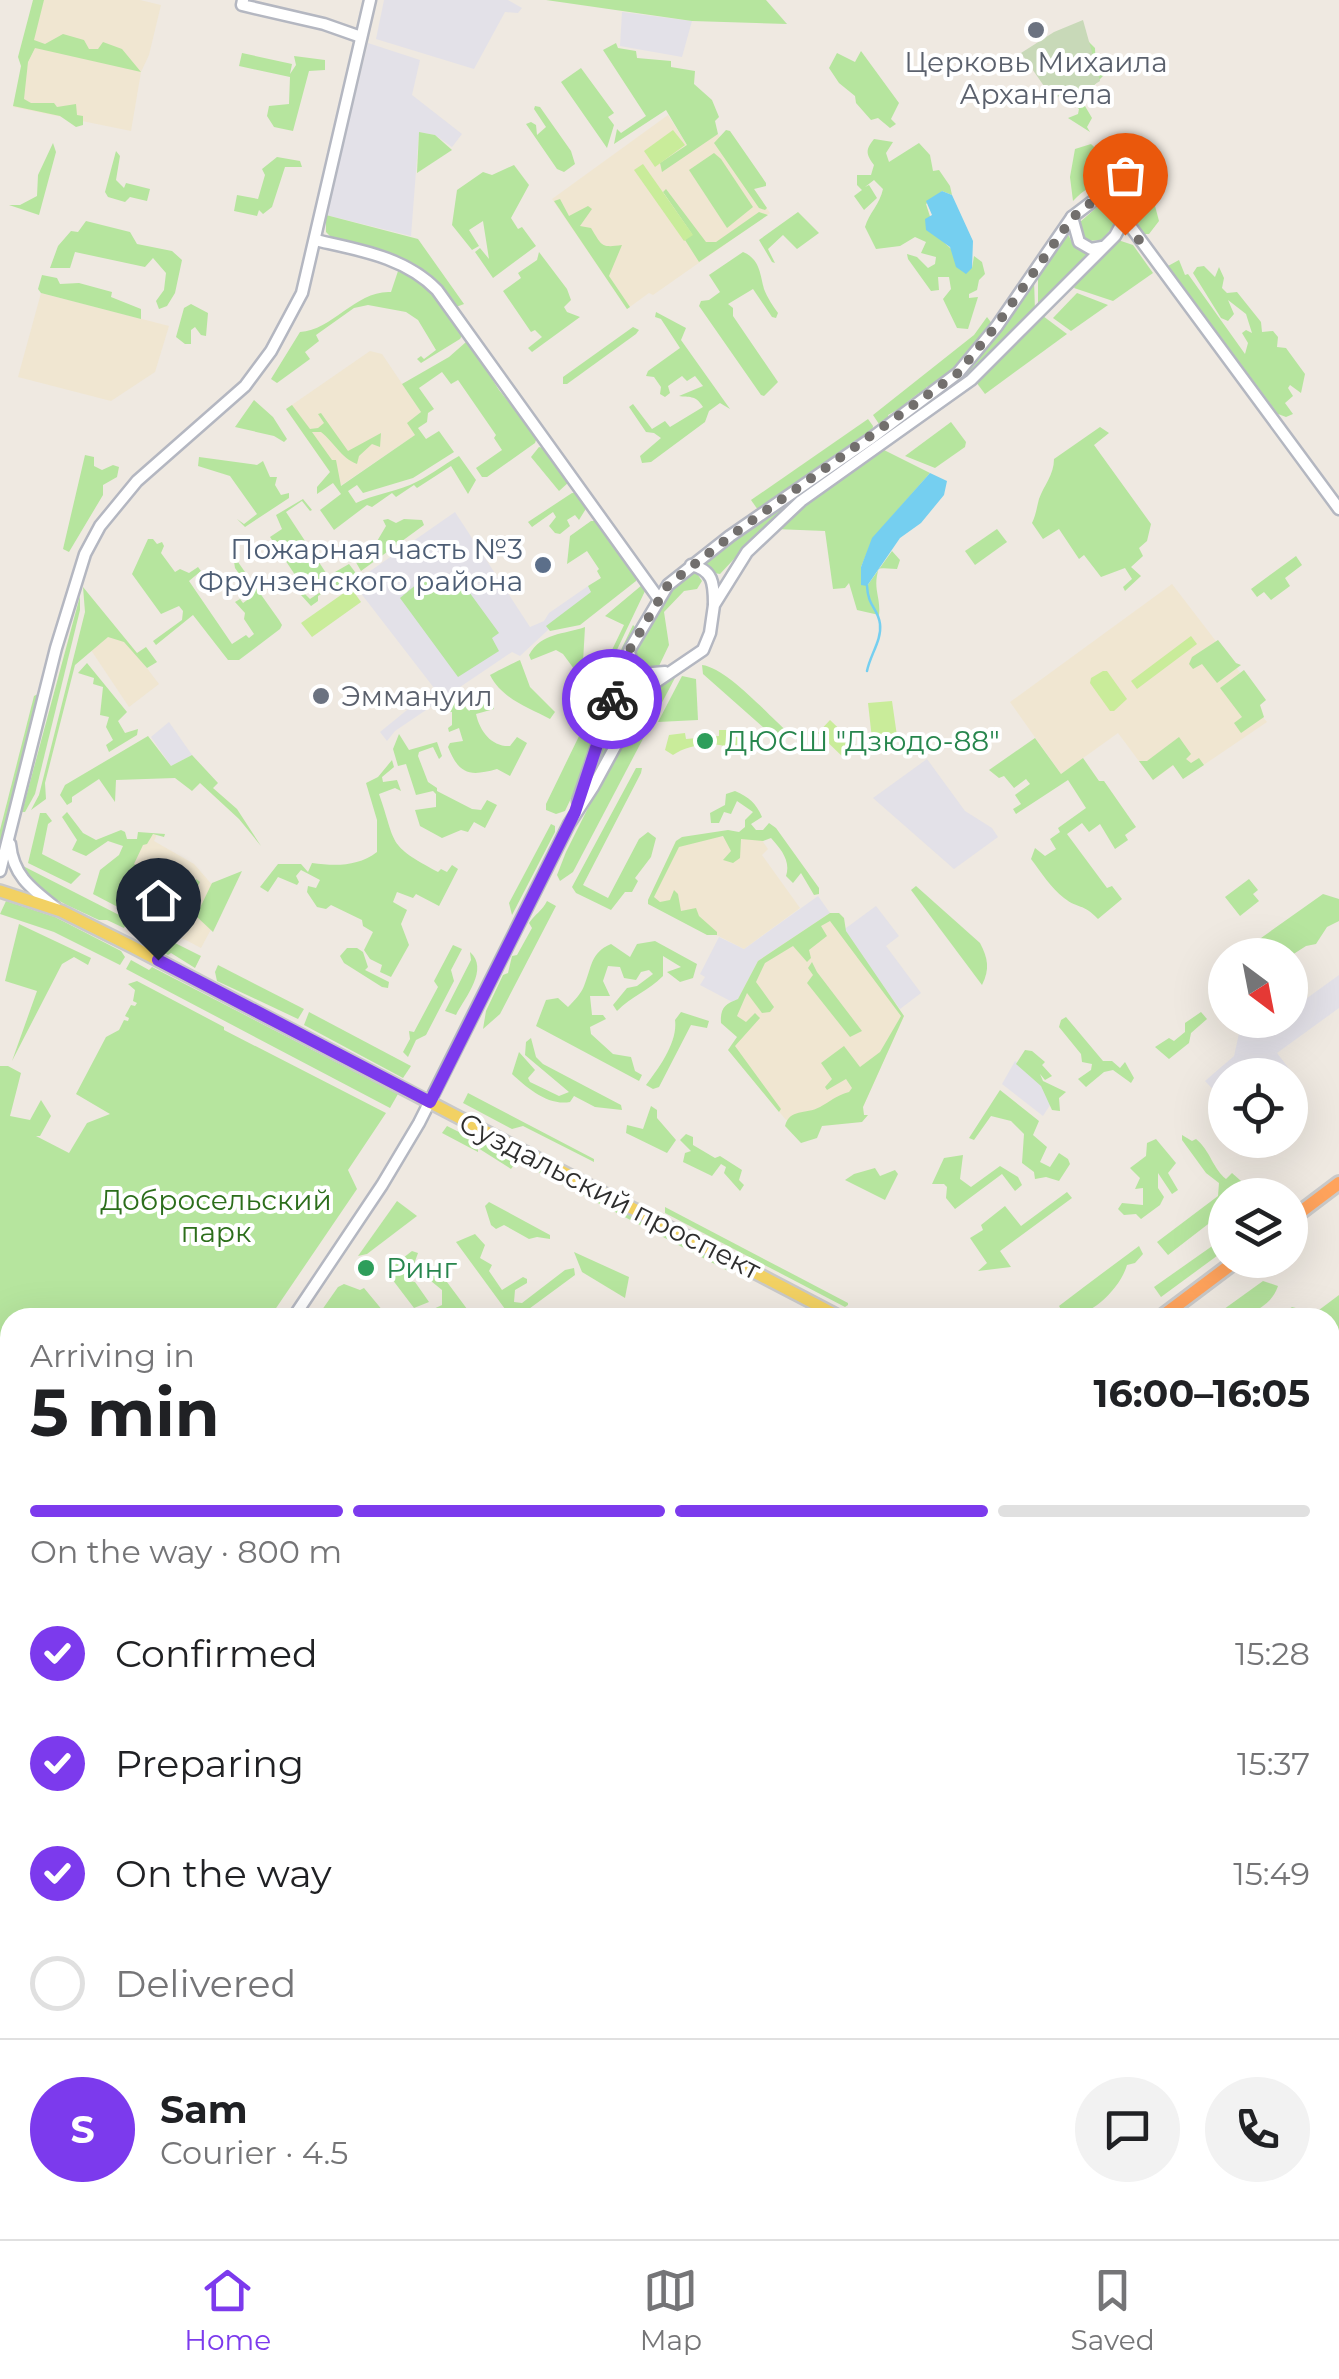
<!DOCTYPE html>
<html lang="en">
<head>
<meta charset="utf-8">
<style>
  body { margin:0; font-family:Montserrat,sans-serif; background:#f2f2f2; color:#202124; height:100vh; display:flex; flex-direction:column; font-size:38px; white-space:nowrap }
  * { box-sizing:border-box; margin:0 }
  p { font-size:32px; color:#757577 }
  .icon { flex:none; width:55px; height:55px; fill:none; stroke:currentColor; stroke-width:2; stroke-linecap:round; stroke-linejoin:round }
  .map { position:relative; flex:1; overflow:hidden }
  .details { position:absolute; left:0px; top:1308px; width:1340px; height:932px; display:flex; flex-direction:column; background:#fff; border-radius:30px 30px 0 0; box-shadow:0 10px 40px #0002 }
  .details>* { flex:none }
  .needle { width:65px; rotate:148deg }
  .controls { position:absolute; left:1208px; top:938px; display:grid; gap:20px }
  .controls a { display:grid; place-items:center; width:100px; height:100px; border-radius:50%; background:#fff; box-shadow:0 10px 40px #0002; font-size:50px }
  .pin { position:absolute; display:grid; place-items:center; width:85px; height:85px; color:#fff; margin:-102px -42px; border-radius:50% 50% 50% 0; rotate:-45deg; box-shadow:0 0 10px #0007 }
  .pin .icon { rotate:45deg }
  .courier { position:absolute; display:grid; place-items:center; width:100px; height:100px; margin:-50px; border:8px solid #7c3aed; border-radius:50%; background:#fff; color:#222; box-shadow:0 2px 12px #0007 }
  .summary em { font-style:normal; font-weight:700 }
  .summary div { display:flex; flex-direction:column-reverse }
  .summary { display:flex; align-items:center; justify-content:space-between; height:170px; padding:0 30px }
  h1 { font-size:65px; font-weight:700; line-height:75px }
  .bar { display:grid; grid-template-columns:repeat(4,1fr); gap:15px 10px; align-content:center; height:120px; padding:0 30px }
  .bar i { height:12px; border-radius:8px; background:#e0e0e0 }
  .bar .current { background:#7c3aed }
  .bar p { grid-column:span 4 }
  .line { display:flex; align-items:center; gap:25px; padding:0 30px; border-top:2px solid #e0e0e0 }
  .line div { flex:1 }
  .round { display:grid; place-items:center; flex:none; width:105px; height:105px; border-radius:52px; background:#f2f2f2 }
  ol { padding:0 30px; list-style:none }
  li { display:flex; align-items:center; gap:30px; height:110px }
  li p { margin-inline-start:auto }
  li .icon { padding:10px; border-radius:50%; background:#7c3aed; color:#fff; stroke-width:4 }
  li:last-child { color:#757577 }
  li i { width:55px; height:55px; border:5px solid #e0e0e0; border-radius:50% }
  .tab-bar { display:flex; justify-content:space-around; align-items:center; height:140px; border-top:2px solid #e0e0e0; background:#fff; font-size:28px; color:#757577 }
  .tab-bar a { display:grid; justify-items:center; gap:5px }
  .tab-bar .current { color:#7c3aed }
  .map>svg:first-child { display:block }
  .industrial { fill:#e3e1e8 }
  .education { fill:#f0e6d1 }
  .green { fill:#b6e59e }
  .cemetery { fill:#c8d9b8 }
  .pitch { fill:#c9ec9a }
  .water { fill:#75cff0 }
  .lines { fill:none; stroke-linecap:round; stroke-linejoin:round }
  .stream { stroke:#75cff0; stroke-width:2.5 }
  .secondary-casing { stroke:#b4b7c1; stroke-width:15 }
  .primary-casing { stroke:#c9c9c9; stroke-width:16 }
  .highway-casing { stroke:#c9c9c9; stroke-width:18 }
  .secondary { stroke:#fff; stroke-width:10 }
  .primary { stroke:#f2d163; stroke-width:11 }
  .highway { stroke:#ffa35c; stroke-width:12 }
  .done { stroke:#726f6d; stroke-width:10; stroke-dasharray:0 18 }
  .route { stroke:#7c3aed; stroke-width:12 }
  .worship-dot { fill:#6b7280; stroke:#fff; stroke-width:4 }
  .service-dot { fill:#5c6f8a; stroke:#fff; stroke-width:4 }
  .leisure-dot { fill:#2e9e5b; stroke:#fff; stroke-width:4 }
  .labels { text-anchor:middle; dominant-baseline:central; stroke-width:8; stroke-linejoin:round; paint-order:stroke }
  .worship-label { font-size:28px; fill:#5b616d; stroke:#fff }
  .service-label { font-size:28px; fill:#4e5e75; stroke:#fff; text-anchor:end }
  .leisure-label { font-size:28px; fill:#27864d; stroke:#fff; text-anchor:start }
  .street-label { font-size:28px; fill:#2e2e2e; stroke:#fff }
  .park-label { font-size:28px; fill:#2c6e1b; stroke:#fff }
</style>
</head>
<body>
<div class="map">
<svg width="1339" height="2239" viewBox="0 0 1339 2239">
  <rect width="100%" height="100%" fill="#efe9e1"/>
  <g class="industrial">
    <polygon points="384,0 508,0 522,8 518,13 505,12 474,69 376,39"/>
    <polygon points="622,12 692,21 682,57 620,46"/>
    <polygon points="368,43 420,60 412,95 462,134 452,147 435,135 419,132 411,236 326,215"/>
    <polygon points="455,512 530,627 544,621 549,613 588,586 594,595 563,616 520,656 512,652 395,731 387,741 380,732 434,688 353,583"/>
    <polygon points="169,722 192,755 171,766 151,737"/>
    <polygon points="927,759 965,811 992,828 998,837 954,869 873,798"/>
    <polygon points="818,896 830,913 758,961 736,1004 700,985 705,977 700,974 719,937 744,949"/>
    <polygon points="876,906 899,936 886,946 921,993 900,1009 842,931"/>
    <polygon points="1339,975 1339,1008 1277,1053 1297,1079 1290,1084 1290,1075 1225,1075 1225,1102 1205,1081 1234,1056 1242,1020 1290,1020 1290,984 1303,1001"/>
    <polygon points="1015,1061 1035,1075 1052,1102 1043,1116 1002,1084"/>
    <polygon points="784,2230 970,2230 956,2239 789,2239"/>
  </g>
  <g class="education">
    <polygon points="37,0 140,0 161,5 149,55 141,72 131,131 13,107"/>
    <polygon points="668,115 691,151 718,134 770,213 653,295 649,293 627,309 552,199"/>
    <polygon points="41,293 169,326 155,372 111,401 18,377"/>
    <polygon points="370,351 382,354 421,412 415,435 340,486 286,409"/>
    <polygon points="1172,584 1255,692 1248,698 1267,722 1183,779 1174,765 1153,780 1118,733 1061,774 1010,702"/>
    <polygon points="117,629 159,684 129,707 91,650"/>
    <polygon points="757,833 768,849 762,855 800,908 744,949 648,900 676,841"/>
    <polygon points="153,834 157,834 154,841 194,864 214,887 238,879 201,948 115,903 143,844"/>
    <polygon points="830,913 904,1016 863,1107 786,1120 728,1050 742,1030 726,1022 758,961"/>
  </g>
  <g class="green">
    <polygon points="33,0 44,0 34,40 45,44 63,34 84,40 89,49 98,49 103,42 122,49 141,72 35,48 28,62 24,99 31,103 54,103 57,107 76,104 77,115 83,116 83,125 76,127 60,116 13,106 21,66 18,57"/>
    <polygon points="546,0 766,0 787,24 692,21"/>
    <polygon points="1081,34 1095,48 1096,74 1109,67 1117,71 1103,76 1094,85 1095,89 1082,101 1092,118 1087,127 1090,132 1068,118 1078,114 1079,109 1071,102 1062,86 1055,93 1055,99 1034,61"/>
    <polygon points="616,43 618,48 636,51 637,58 671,61 671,67 695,71 694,84 712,100 719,117 715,121 718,134 662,172 660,163 687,145 666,110 614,144 617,129 621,133 646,116 603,50"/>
    <polygon points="861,51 899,103 891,119 896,124 890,128 878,118 871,120 856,103 855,96 839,83 829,68 837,53 855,62"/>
    <polygon points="242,53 292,64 290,74 296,65 294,56 325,60 325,70 309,71 293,131 274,127 267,116 269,106 289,104 290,77 239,66"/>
    <polygon points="581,68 614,113 608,117 614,125 607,148 561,82"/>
    <polygon points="535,106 540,107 571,151 575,164 564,172 557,169 526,124 531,122 536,125 537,135 546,127 534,109"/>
    <polygon points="726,130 730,131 766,183 766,186 754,189 767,208 765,210 759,208 714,143"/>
    <polygon points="419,132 435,135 452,150 417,173"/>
    <path d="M874 139 893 142 886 153 889 162 919 143 930 155 933 171 939 170 950 186 952 195 942 191 926 204 936 235 972 268 974 256 982 262 985 274 979 280 977 290 969 294V298L978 297 968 329 957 328 943 299 951 289 949 277H938L939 290 931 291 908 259 907 254 917 257 928 268 935 264 936 257 921 253 926 242 915 237 900 246 876 249 865 227C869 213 880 204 883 189L874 180 865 187 869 185 877 198 864 210 854 196 862 190 857 185V175H871L874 165C866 154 865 150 874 139Z"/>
    <polygon points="53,143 56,152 39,215 9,205 20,205 37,196 38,175"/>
    <path d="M1091 144 1155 206 1159 221 1149 234H1144L1115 188C1094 183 1088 186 1073 201L1070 177 1075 149Z"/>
    <polygon points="116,151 120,156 116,180 124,188 126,183 150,189 147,201 130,197 125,202 108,197 105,192"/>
    <polygon points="714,153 721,159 753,207 727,228 689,170"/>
    <polygon points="277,157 300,161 302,167 285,167 272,207 263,214 259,210 257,216 234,211 237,195 258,199 265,175 262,169"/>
    <polygon points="514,165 529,185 511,218 518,229 522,227 536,246 493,278 475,252 480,248 489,259 483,221 469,230 479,246 472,250 452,225 457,190 483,172 492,175"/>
    <polygon points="666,189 706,242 716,242 759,212 768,215 699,262 685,240 692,234 663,192"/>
    <path d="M560 199 569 216 588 206 592 209 580 226 591 228C602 246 601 248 622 245L609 276 630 307 627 309 554 201Z"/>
    <path d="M1103 206 1114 213C1117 225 1109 232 1101 240L1087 241 1081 237 1080 222 1096 208Z"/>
    <polygon points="798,212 819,233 797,249 783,235 768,249 775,263 772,262 759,240"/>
    <path d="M326 215 418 239 464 304 456 307C413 251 392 257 331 237L326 232Z"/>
    <polygon points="86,221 130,232 137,244 172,251 182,260 175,293 167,306 159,309 156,301 164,290 166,273 153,258 145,267 75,252 70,268 50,268 58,246 71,231 78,232"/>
    <polygon points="1068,234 1074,247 1087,254 1038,306 1038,274"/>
    <polygon points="1118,240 1133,245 1153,273 1113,301 1074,288 1079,278"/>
    <polygon points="539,252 567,289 571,300 564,307 567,312 580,317 532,352 528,348 542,337 535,330 531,332 503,291 521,278 518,273 537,260"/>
    <path d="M743 252C760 259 760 274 764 289 767 297 773 306 778 313L776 318 772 317 753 289 728 304 733 308V316L778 382 764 396 761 395 699 306 701 301 709 300 720 292 709 275Z"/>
    <polygon points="1179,260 1185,275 1188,274 1245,354 1248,343 1242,333 1246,330 1252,333 1246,314 1228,300 1234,314 1228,321 1221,318 1193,273 1197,267 1204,266 1215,277 1219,267 1224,278 1222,288 1227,293 1237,292 1261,322 1262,332 1273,331 1278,337 1277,347 1286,348 1305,374 1301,393 1290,385 1288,388 1293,396 1285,403 1293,414 1286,417 1278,414 1168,266"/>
    <path d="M399 268 430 289 463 334 460 339 421 363 417 359 421 356 424 359 436 350 418 320 406 312 368 305 354 308 316 335 319 341 305 352 310 359 277 383 271 379 300 332C333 330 356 290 391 292Z"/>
    <polygon points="42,275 57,278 60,284 79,283 112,292 111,297 141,309 141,319 41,293 38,289"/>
    <polygon points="1034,279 1035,311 968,378 885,435 955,381 979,357"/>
    <polygon points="1077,293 1108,305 1071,331 1053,318"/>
    <polygon points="191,304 208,313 206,336 201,335 195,327 191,330 191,344 185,344 176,337 184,308"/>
    <path d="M656 312 686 328 681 340 730 409 720 403 709 411 705 422 651 462 642 463 640 456 661 438 654 433 646 432 629 407 633 404 652 429 665 421 670 427 703 407C695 394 689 398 679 396L703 386 695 376 687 381 682 376 668 386 670 393 665 397 660 394 661 387 654 377 646 376 648 371 680 348 661 319 655 317Z"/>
    <polygon points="1043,316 1067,334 985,394 976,382"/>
    <path d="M987 317 993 325C976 346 953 384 926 387L928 392 923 396 919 393 907 402V408L902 412 897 410 888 415 890 421 879 424 873 415 974 335Z"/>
    <polygon points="633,327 639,330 636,334 567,384 563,384 563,377"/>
    <path d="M466 342H469L499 390 537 437 535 443 487 477H482L476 468 502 450 494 438 496 435 458 380 451 384 442 372 419 388 434 409 428 413 427 422 418 428 426 439 439 431 454 452 413 478 363 493 357 485 348 491 356 503C373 495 392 492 410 485 427 478 443 465 459 456L476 480 468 494 451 466 417 488 414 485 396 497 392 493 372 507 367 505 334 530 320 510 341 494 333 483 317 494V487L330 472 286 409 292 405 310 429 318 428 324 423 318 414 321 413 348 451 381 433 380 447 372 444 359 456 357 464C341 458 334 442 321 432H312L332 460H336L341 486 415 435 407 423 421 412 402 384 449 357Z"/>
    <polygon points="254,400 273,417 287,439 284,442 274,436 235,427"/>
    <polygon points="868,419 873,426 872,433 758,510 751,500"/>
    <polygon points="951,422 966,442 965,447 935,468 905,456"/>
    <path d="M1100 427 1109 433 1094 445 1151 524 1147 541 1139 548 1143 556 1131 567 1141 576 1125 591 1123 587 1132 579 1125 568 1101 577 1084 555 1079 559 1059 529 1043 539 1032 523C1036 515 1037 506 1039 499 1044 485 1054 475 1054 459Z"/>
    <polygon points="872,443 792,503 761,530 720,574 714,573 703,561"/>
    <polygon points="539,447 543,448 569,482 559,491 531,457"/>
    <path d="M882 449 930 473 873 538 861 567 867 586 892 551 900 560 897 569 879 568C872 589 881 596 879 615L857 610 849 583 845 588 833 589 825 531 775 529 789 515Z"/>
    <polygon points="85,455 94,457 94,466 102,470 113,465 119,467 117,477 103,485 103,495 69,552 63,549"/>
    <polygon points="199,457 257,465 263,461 270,477 277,477 275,485 281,495 289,493 289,498 245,527 237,519 244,524 257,514 230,476 198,466"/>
    <polygon points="572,493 577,493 587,507 579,520 575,515 567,520 570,526 560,534 555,533 549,526 556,517 553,512 532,527 528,522"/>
    <polygon points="303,499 312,510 310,511 302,501 286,512 328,576 349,564 355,572 354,576 331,592 326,591 318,596 318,601 311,606 301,595 301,590 310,599 322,591 312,577 301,584 270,537 282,529 276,515"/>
    <polygon points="388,519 396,523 404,519 422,520 424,525 361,571 350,552 353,550 360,554 376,543 386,526 383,520"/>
    <polygon points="591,521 596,521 637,576 636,581 580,625 550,631 546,626 591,592 588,586 601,578 597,571 599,569 587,551 567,564 570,536"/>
    <polygon points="997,529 1007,542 975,565 965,551"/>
    <polygon points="148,539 153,539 157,544 162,542 164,546 161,553 175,572 180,569 189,573 198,567 201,571 189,581 232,644 246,635 249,638 254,634 244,619 245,613 235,602 240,599 243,603 250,598 248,593 251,591 235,568 233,555 279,620 282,625 280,629 239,660 228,660 193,615 156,645 153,641 182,620 183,611 179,606 161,614 132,574"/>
    <polygon points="1296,556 1302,565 1285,578 1290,586 1271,600 1264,592 1257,597 1251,589"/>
    <polygon points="694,569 702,581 697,589 684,591 664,612 669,645 659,666 640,668 635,664 632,653 680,578"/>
    <polygon points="429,574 439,587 456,574 499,633 492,638 499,651 458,677 400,598"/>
    <polygon points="642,585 645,591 593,700 586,704 624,625 605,616"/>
    <polygon points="83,587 137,653 146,647 157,662 147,668 124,642 108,637 75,665 45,783 46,799 31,810 39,795 85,612"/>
    <polygon points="80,596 80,610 35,794 25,812 22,812"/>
    <path d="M633 625 636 628C619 659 610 690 602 724 594 754 578 783 565 811L556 814 546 810V804Z"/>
    <path d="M585 627 583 662 577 673 563 654 556 650 531 660 529 655C542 632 563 635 585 627Z"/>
    <polygon points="1218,640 1236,663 1241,665 1217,683 1202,664 1193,669 1189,664 1192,657"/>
    <path d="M520 660 530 687 555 712 550 719C528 707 502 699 490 675 495 672 513 663 520 660Z"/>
    <polygon points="87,663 127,712 118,721 125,733 138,729 137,735 109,752 106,745 113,740 106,727 109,717 100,715 103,687 93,684 94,678 78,673"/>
    <path d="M702 665C727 668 768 715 788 732L781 743 703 674Z"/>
    <polygon points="627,670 644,678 591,781 590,780"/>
    <polygon points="1244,670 1266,700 1260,705 1264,717 1241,733 1234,723 1242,717 1220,688"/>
    <polygon points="677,674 573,872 560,881 557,875 566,852 640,704 654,687"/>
    <polygon points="682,676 696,679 698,720 658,722"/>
    <polygon points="40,693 0,853 0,830 34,696"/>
    <path d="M492 693 494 709 476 714C480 732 492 747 510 746L517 737 527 743 510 776 497 769C469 777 459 774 448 747L450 743 463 741 459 728 449 732 448 728 452 725V712L444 711 442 704 454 694 469 711Z"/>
    <polygon points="399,734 409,750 437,742 442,756 439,759 433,747 419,752 418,756 428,782 437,788 437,791 472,809 481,810 487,800 497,805 485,828 474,822 468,832 461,830 442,838 420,826 415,810 436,807 436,794 433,791 416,795 406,764 398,766 393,749"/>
    <polygon points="148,736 171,766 192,755 218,783 213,788 237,809 261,846 239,819 200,783 192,791 175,778 116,780 115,802 99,779 72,797 72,802 67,805 60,795 65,785"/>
    <polygon points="1179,737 1191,754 1186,759 1191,763 1199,758 1204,765 1183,779 1173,765 1153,780 1139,761 1147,761"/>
    <path d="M1035 738 1061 774 1083 758 1099 781H1104L1136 827 1125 835 1128 840 1115 849 1100 824 1089 832 1082 823 1067 834 1107 888 1112 886 1122 899 1098 919C1083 903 1078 909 1064 898 1051 888 1041 872 1031 859L1035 848 1045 856 1056 849 1050 839 1060 832 1058 828 1086 808 1068 780 1016 814 1013 809 1021 804 1015 795 1030 784 1026 779 1014 788 1004 776 999 778 989 770Z"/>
    <path d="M392 760 394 767 382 777 383 782 397 780 401 791 395 788 379 794C397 845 386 844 438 872L441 869 447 872 452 865 458 869 439 906 416 894 413 898 397 892 393 902 407 910 401 924 409 945 391 977 380 972 382 965 370 959 364 950 373 932 363 926 362 920 331 905 326 909 317 907 307 892 308 886 316 888 320 880 301 870 296 876 299 882 297 885 278 877 268 892 260 887 278 864H301L308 872 312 863C335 866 357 867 377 852V820L366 783 378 777Z"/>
    <polygon points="636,768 642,768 641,773 583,885 608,898 639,839 648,832 656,838 651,857 635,878 638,881 632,892 625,892 611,910 576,893 572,887"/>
    <path d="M735 791C749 797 756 803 762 817L751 824 756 830H763L769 823 776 828 819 888V894L814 895 801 873 793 883 786 876C791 861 781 849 771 838L763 841 741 839 740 858 733 863 723 860 731 851 723 836 679 847 654 897 660 902 670 900 674 890 678 894 681 911 696 908 699 916 717 932V935H707L648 904V900L676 841 682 837 728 830 739 832 745 827V820L753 812 737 801 731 814 724 812 719 823H711L710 813 725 805 726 794Z"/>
    <polygon points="67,812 83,833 96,840 121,830 125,832 127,839 137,839 138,832 165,834 164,837 153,834 147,844 143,845 134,864 149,872 145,879 141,877 135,889 153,899 160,887 155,884 160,876 184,896 196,879 200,882 173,936 93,894 100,870 119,855 123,846 108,841 86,856 72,850 77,840 62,817"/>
    <polygon points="40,813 46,813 52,821 48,824 42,854 81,874 71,884 28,863"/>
    <polygon points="551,824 555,826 555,832 512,915 509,903"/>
    <path d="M23 866 127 919V923L124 928 107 920H99C70 906 36 894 19 867Z"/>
    <polygon points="242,871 213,932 196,916 212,883"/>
    <polygon points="1249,879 1258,890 1253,894 1259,901 1240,916 1225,897"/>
    <path d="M916 886 980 943C988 958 990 969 982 985L911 890Z"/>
    <polygon points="1323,894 1339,899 1339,921 1327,927 1316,944 1306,946 1292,955 1290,961 1290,955 1237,955"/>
    <polygon points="6,901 55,917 121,951 125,957 120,965 54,932 0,914"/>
    <path d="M547 901 556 906 500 1014 483 1029 486 1011 503 975 508 973 512 956 517 955 532 928 529 923C535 914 542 911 547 901Z"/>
    <path d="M830 913H839L844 918 846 931 904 1016 863 1107 864 1115H868L862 1122 822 1126 817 1138 801 1143 785 1126C790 1108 805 1115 820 1107 831 1101 835 1096 849 1092L852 1088 846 1079 827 1090 825 1087 832 1079 821 1063 844 1046 860 1067 880 1052 901 1016 830 921 821 926 827 936 809 950 811 958 807 962 793 946 765 963 756 982 774 1007 770 1012 762 1013 747 993 737 1016 746 1022 755 1013 760 1018 735 1046 781 1109 779 1112 728 1050 737 1037 721 1023C720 1008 725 1004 738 999L758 961Z"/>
    <polygon points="19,924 91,958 88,965 74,957 62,964 12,1061 37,991 5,981"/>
    <polygon points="137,924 201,956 195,968 171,953 168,955 143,942 150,937 136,934"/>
    <path d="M655 941 697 964 693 978 680 982 667 972 681 967 663 956V976C648 991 632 996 617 1011L613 1005 627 988 637 986 653 974 649 970 641 972 636 980 624 978 620 967 608 966 603 981 610 996H590L592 1015H603L606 1019 590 1027 591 1034 613 1054 631 1057 635 1071 642 1075 639 1081 536 1026 546 1000 558 998 568 1007C574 1001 581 994 584 986 592 967 590 953 611 944L630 957 637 944Z"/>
    <polygon points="453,945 462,949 451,970 454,981 426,1035 416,1040 408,1057 403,1052 410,1039 409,1031 414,1032 438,987 434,981"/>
    <polygon points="347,948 357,948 363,952 368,967 365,970 389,982 388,988 382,987 344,963 340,956"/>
    <path d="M470 952C489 969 466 996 456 1015L445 1011 471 960Z"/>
    <polygon points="131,960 149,970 152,967 398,1094 390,1108 126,969"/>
    <polygon points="812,962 817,972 862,1031 850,1037 807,983 813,975 808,968"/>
    <polygon points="218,965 304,1009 298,1019 217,981 215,972"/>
    <polygon points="137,981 224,1027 224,1030 386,1113 348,1170 357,1189 270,1317 10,1318 10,1617 0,1614 0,1066 8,1066 21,1073 10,1116 30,1120 41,1100 51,1116 40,1136 36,1136 69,1153 87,1123 110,1114 76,1094 106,1037 119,1030 124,1020 128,1021 129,1018 125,1016 131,1005 135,1006 137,1003 133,1001 135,990 128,984"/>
    <polygon points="309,1012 411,1066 403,1078 304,1025"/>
    <path d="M681 1012 709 1021 707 1028 691 1025 659 1087 653 1089 646 1085C659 1068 678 1042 675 1020Z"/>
    <polygon points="1201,1012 1207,1019 1191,1033 1189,1043 1169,1059 1155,1047 1169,1038 1174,1041 1185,1032 1185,1023"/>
    <polygon points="1066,1017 1103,1061 1112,1061 1120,1068 1125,1062 1134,1078 1131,1083 1113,1070 1104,1072 1086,1087 1078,1079 1091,1070 1092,1064 1082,1062 1081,1054 1059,1027 1061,1020"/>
    <path d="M531 1038 536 1057 543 1064 621 1105 622 1110 595 1107 574 1096 570 1102C548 1106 527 1088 512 1074L519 1052 535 1070 528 1078 530 1082 559 1096 569 1092 525 1055 526 1042Z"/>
    <polygon points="1025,1050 1032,1051 1045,1062 1042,1065 1052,1076 1045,1080 1040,1074 1043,1081 1066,1092 1059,1098 1060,1111 1052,1110 1041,1086 1016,1064"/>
    <polygon points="1000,1090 1039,1121 1033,1135 1047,1147 1040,1162 1050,1167 1059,1153 1068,1159 1070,1164 1059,1181 1046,1177 1035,1179 1034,1172 1022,1163 1024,1134 1011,1121 991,1116 974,1140 969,1138"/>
    <polygon points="468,1093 594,1159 594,1162 523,1126 512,1129 463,1103"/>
    <polygon points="651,1106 657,1110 657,1118 676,1140 667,1153 626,1133 627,1125 643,1129"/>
    <polygon points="447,1126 469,1137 464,1128 502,1148 514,1165 511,1169 478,1148 478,1152 442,1133"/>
    <polygon points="686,1134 693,1137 693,1145 715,1158 720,1156 742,1170 739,1180 744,1185 740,1191 724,1173 726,1167 721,1164 712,1176 683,1162 685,1153 691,1151 680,1140"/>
    <path d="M1182 1135 1192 1141 1196 1139C1210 1150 1213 1169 1226 1179L1232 1173 1250 1189 1246 1195H1225V1211L1168 1255 1157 1242 1218 1196 1219 1183 1206 1173 1182 1140Z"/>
    <polygon points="1156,1139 1176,1163 1168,1173 1178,1190 1172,1194 1158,1173 1158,1188 1164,1197 1160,1205 1141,1219 1136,1214 1124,1215 1118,1209 1122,1203 1143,1205 1143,1188 1135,1189 1140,1178 1130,1168 1146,1156 1147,1143"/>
    <polygon points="963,1155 960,1179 971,1187 1000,1166 1018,1177 1022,1185 1015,1191 1002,1174 955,1209 946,1198 947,1187 944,1184 932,1184 944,1158"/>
    <polygon points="521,1157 728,1264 730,1272 527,1166"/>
    <polygon points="875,1168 880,1176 895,1170 898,1174 885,1200 845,1180 854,1174"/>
    <polygon points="1067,1192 1072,1198 1000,1251 1011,1267 978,1271 987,1263 970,1238 983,1230 981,1225 1005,1206 1021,1226"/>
    <polygon points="397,1201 417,1216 367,1254 358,1256"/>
    <polygon points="489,1202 550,1235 550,1239 537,1237 529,1239 504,1225 496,1229 491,1225 485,1206"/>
    <polygon points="665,1207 848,1303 848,1305 845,1307 665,1213"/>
    <polygon points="475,1234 485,1245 480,1258 492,1265 489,1271 502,1290 523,1277 527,1279 527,1283 515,1290 514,1302 522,1303 565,1270 574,1268 575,1275 518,1317 505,1317 505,1309 456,1242"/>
    <polygon points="1225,1237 1225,1250 1161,1297 1154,1287"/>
    <path d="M1139 1246 1143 1254 1135 1263 1127 1265C1120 1289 1090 1318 1065 1317L1059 1306C1085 1286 1112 1266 1139 1246Z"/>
    <polygon points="412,1251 418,1253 408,1281 415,1282 429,1302 414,1308 392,1279 394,1265"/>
    <polygon points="574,1252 629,1277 625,1298 582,1272"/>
    <polygon points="429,1267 441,1274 473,1317 416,1317 442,1305 442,1290 431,1281"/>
    <path d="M1263 1281 1278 1286C1269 1313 1237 1318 1213 1317Z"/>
    <polygon points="344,1284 360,1290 364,1288 388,1317 317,1317 338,1287"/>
    <polygon points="1339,1295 1339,1551 1336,1552 1330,1548 1330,1318 1278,1317 1292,1307 1315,1313"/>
  </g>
  <polygon class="cemetery" points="1083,20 1100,81 1071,99 1060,96 1053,99 1021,53 1054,32"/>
  <g class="pitch">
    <polygon points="673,130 685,145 655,167 644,151"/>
    <polygon points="643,164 693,235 684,241 634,170"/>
    <polygon points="351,588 361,602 312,637 301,623"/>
    <polygon points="1191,636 1197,644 1137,689 1131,681"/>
    <polygon points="1103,671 1107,671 1127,699 1114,711 1110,711 1090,683 1091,678"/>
    <polygon points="892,701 897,736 872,739 868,703"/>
    <polygon points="830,720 857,746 845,759 818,733"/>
    <path d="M719 730H734L743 745 736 750C720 741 689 743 673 755L665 750 669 735 685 733 686 739 719 736Z"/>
  </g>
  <g class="water">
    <polygon points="942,191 952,195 973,241 972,268 966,274 956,267 950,247 926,230 925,219 932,215 926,201"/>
    <polygon points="930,473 947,481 944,495 921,523 900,538 867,586 861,585 861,567 872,538"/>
  </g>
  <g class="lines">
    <path class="stream" d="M867 671C870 655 882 640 880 624 878 608 868 607 867 586"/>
    <g class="secondary-casing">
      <g id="secondary">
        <polyline points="243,0 242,5 324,24 361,37"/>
        <polyline points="1072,217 1079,242 1091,249 1102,247"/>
        <path d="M315 240C359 250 405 257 437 290L659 599"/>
        <path d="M691 565C713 570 714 583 714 604"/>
        <polyline points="630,655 634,670 641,674 665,672"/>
        <polyline points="578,801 630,649 668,585 730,536 869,440 958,373 997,326 1072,217 1097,198 1111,200 1339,509"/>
        <path d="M10 844C13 876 32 889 56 908"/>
        <polyline points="0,871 56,648 85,554 100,526 137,481 245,386 271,351 302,293 370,0"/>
        <polyline points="293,1318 382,1185 419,1123 569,824 593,787 647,688 703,650 710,633 714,605 747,552 801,501 971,380 1115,236 1121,225 1121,211"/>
        <polyline points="0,1628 10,1633"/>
      </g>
    </g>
    <g class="primary-casing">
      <polyline id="primary" points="0,891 61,911 131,946 842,1318"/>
    </g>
    <g class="highway-casing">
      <g id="highway">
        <polyline points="1290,1220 1339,1183"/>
        <polyline points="1160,1318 1237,1260"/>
        <polyline points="1330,1586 1339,1592"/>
        <polyline points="1330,1600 1339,1605"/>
        <polyline points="0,2164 10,2156"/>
      </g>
    </g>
    <use href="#secondary" class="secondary"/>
    <use href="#primary" class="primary"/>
    <use href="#highway" class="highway"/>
  </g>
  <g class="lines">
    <polyline class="done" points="612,699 630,649 668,585 732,535 958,373 996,326 1072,218 1097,198 1111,200 1139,240 1125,235"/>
    <polyline class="route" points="158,960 430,1102 575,812 612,699"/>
  </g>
  <g class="worship-dot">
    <circle cx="1036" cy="30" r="10"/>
    <circle cx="321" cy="696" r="10"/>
  </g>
  <circle class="service-dot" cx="543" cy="565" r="10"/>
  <g class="leisure-dot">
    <circle cx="705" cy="741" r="10"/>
    <circle cx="366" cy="1268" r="10"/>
  </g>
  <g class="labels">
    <g class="worship-label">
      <text x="1036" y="62">Церковь Михаила<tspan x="1036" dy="32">Архангела</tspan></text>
      <text x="341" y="696" text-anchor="start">Эммануил</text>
    </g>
    <g class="service-label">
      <text x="523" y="549">Пожарная часть №3<tspan x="523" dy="32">Фрунзенского района</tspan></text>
    </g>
    <g class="leisure-label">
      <text x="725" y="741">ДЮСШ "Дзюдо-88"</text>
      <text x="386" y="1268">Ринг</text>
    </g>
    <g class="street-label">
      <text transform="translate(610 1196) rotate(27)">Суздальский проспект</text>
    </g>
    <g class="park-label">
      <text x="216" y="1200">Добросельский<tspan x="216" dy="32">парк</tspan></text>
    </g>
  </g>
</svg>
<div class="controls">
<a><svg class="needle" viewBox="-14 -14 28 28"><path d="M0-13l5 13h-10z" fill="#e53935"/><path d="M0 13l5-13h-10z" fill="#757577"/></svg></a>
<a><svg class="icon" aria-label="locate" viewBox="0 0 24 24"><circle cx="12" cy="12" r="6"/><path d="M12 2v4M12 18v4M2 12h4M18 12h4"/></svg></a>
<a><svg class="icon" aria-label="layers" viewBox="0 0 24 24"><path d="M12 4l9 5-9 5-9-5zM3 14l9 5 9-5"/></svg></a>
</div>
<div class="pin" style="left:1125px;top:235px;background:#ea580c"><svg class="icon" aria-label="bag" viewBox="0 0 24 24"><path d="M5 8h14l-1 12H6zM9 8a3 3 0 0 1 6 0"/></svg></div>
<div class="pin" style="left:158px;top:960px;background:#1f2937"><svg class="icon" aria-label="home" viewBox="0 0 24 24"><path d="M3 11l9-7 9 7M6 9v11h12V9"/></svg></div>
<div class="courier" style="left:612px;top:699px"><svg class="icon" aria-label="bike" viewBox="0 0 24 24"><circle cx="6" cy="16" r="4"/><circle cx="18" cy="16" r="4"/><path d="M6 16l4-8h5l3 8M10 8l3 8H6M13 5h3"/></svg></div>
<section class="details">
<div class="summary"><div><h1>5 min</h1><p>Arriving in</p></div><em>16:00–16:05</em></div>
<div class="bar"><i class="current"></i><i class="current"></i><i class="current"></i><i></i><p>On the way · 800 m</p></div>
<ol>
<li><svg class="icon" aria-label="check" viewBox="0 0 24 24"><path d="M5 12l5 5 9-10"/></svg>Confirmed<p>15:28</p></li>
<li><svg class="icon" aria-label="check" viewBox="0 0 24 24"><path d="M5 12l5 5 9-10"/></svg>Preparing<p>15:37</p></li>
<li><svg class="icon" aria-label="check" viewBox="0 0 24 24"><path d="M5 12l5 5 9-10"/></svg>On the way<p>15:49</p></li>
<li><i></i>Delivered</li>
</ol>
<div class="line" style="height:180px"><b class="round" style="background:#7c3aed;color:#fff">S</b><div><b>Sam</b><p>Courier · 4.5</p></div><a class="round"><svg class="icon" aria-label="chat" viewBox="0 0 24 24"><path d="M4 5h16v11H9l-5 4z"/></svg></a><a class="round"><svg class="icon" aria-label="phone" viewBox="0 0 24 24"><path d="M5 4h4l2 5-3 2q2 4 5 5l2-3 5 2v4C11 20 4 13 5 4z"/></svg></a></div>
</section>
</div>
<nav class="tab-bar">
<a class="current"><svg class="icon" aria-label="home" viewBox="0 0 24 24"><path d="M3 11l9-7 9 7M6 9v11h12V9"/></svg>Home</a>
<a><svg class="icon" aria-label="map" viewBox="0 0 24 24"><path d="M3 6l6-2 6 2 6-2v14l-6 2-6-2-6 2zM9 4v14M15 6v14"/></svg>Map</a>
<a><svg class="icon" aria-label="saved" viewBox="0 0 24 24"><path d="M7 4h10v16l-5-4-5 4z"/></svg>Saved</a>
</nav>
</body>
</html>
